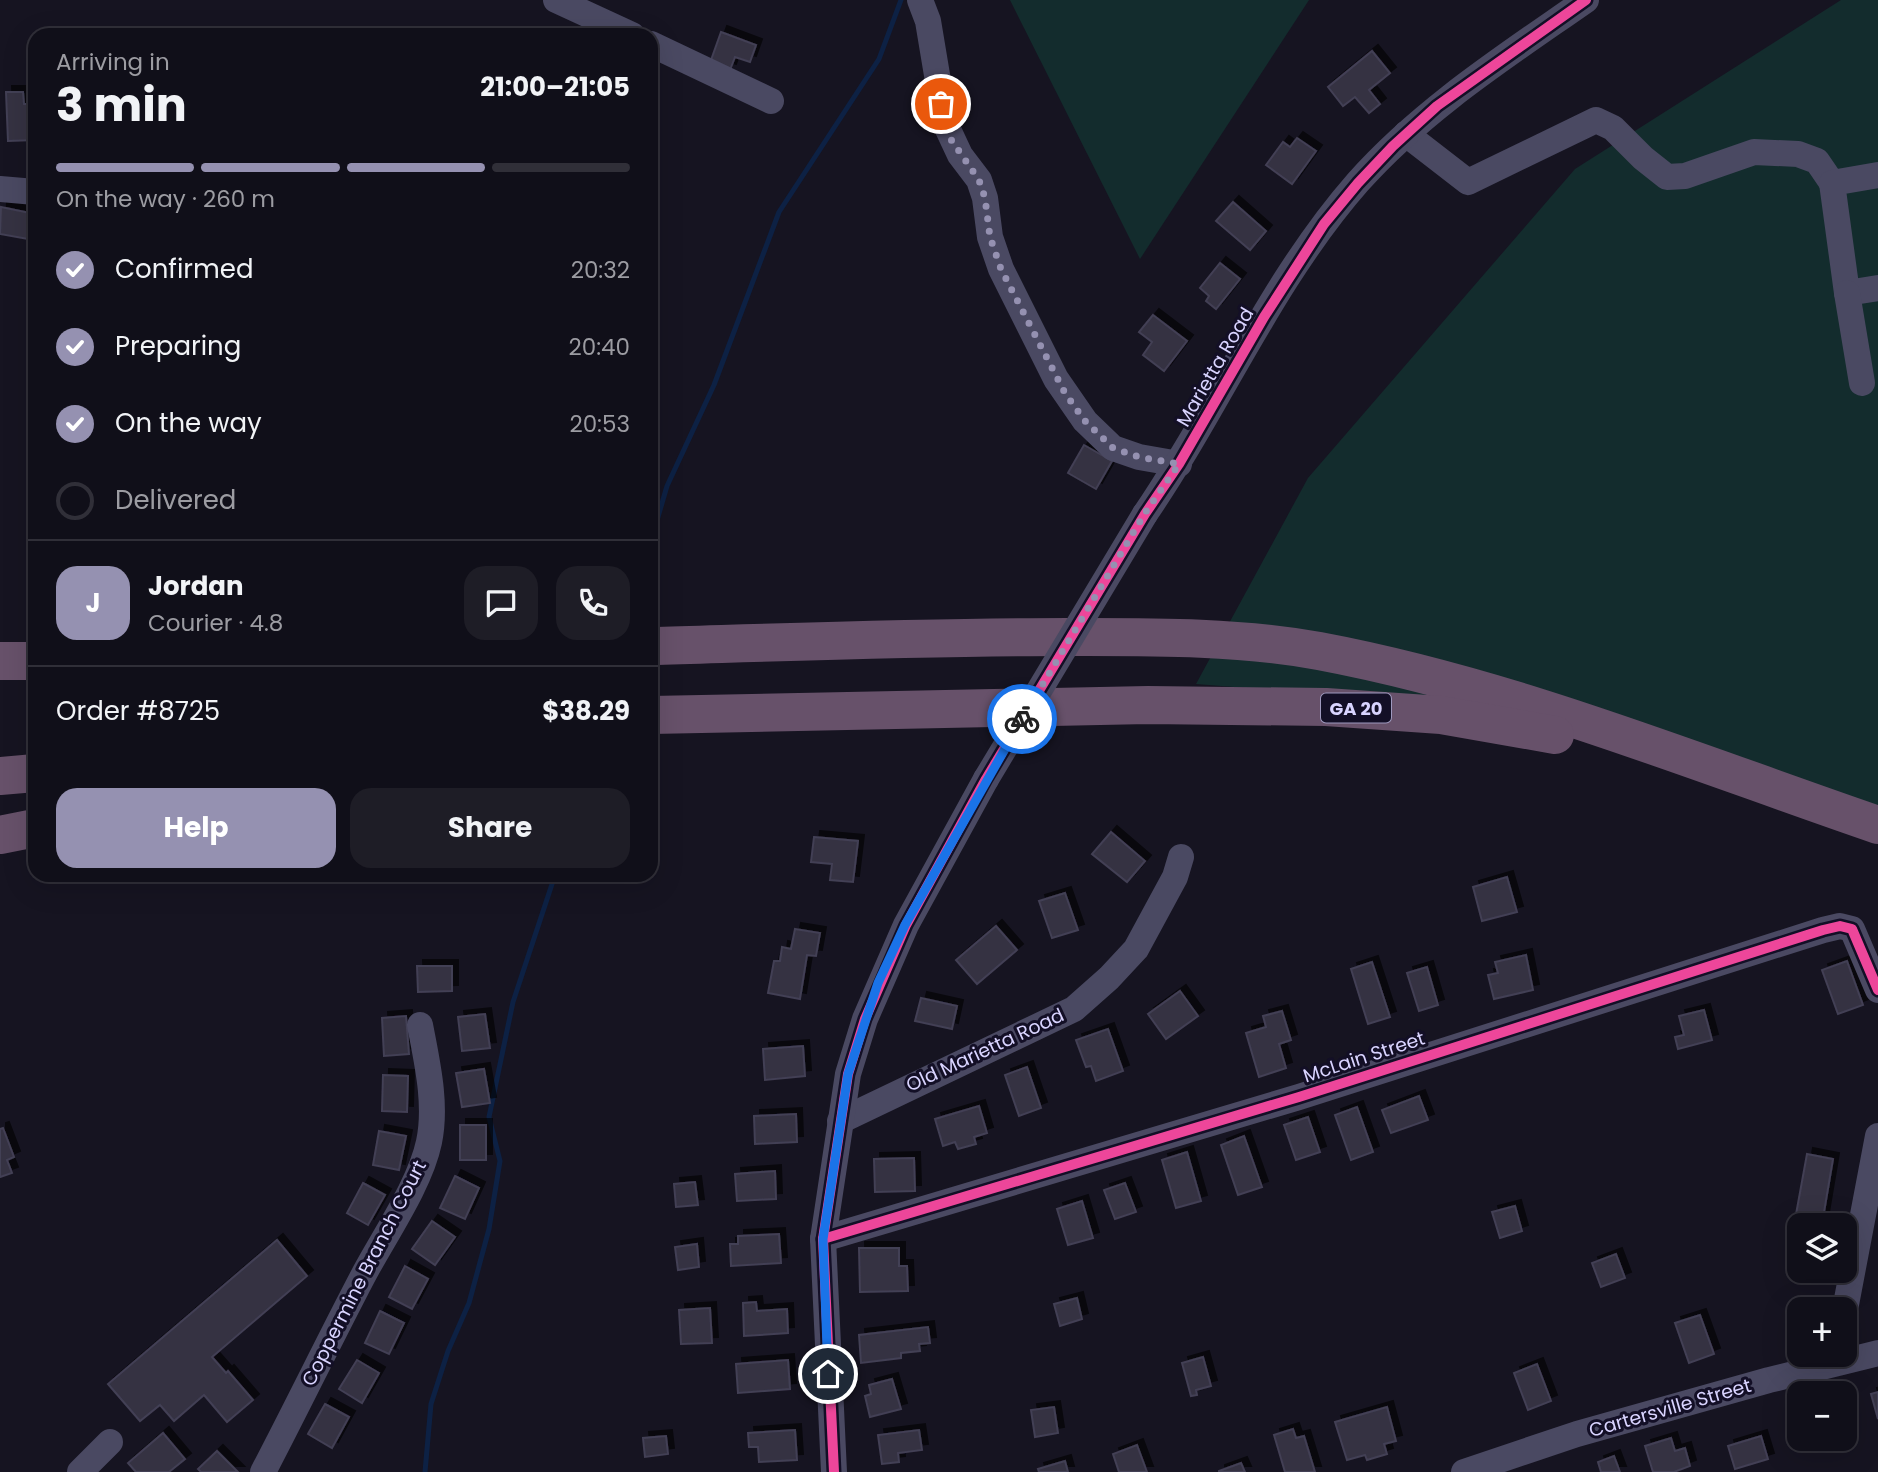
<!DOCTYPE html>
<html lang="en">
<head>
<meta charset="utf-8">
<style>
  body { margin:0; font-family:Poppins,sans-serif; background:#1e1d26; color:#f1f3f6; height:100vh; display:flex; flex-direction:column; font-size:26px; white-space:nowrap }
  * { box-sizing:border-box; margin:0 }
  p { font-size:23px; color:#9c9ca2 }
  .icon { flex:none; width:38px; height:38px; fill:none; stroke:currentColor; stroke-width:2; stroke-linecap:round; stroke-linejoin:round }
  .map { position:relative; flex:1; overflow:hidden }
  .drawer { position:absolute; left:28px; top:28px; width:630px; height:854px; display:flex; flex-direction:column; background:#100f19; border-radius:21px; box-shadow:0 7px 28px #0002,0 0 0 2px #302f38 }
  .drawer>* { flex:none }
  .tools { position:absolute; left:1787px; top:1213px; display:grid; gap:14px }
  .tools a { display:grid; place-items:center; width:70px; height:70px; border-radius:14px; background:#100f19; box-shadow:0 7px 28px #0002,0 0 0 2px #302f38; font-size:35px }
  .pin { position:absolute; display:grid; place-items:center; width:60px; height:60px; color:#fff; margin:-30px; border:4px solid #fff; border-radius:50%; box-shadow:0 2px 7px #0007 }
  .courier { position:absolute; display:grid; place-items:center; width:70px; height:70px; margin:-35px; border:5px solid #1a73e8; border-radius:50%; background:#fff; color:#222; box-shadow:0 2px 9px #0007 }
  .overview em { font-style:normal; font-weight:700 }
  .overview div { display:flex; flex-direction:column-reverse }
  .overview { display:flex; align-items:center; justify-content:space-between; height:119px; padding:0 28px }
  h1 { font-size:46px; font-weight:700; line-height:52px }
  .bar { display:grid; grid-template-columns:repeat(4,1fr); gap:10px 7px; align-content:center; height:84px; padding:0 28px }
  .bar i { height:9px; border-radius:5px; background:#302f38 }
  .bar .active { background:#9591b1 }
  .bar p { grid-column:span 4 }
  .line { display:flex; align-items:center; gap:18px; padding:0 28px; border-top:2px solid #302f38 }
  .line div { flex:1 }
  .round { display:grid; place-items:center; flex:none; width:74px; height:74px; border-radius:21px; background:#1e1d26 }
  ol { padding:0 28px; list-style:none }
  li { display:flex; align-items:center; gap:21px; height:77px }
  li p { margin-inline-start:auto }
  li .icon { padding:7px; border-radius:50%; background:#9591b1; color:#fff; stroke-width:4 }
  li:last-child { color:#9c9ca2 }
  li i { width:38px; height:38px; border:4px solid #302f38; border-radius:50% }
  .button { display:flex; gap:14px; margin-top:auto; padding:14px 28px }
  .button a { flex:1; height:80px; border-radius:21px; background:#9591b1; color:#fff; font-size:28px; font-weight:700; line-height:80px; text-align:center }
  .button a+a { background:#1e1d26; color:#f1f3f6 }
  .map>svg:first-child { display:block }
  .green { fill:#132c2d }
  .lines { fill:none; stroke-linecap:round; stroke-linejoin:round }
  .stream { stroke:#0d2144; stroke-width:5 }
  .building { fill:#343243; stroke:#433f54; stroke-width:2; filter:url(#shadow) }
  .minor { stroke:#4a4962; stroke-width:26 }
  .highway { stroke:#67516a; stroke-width:38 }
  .minor-bridge { stroke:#4a4962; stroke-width:26 }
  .cycleway-casing { stroke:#130f26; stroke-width:15 }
  .cycleway { stroke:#ed469a; stroke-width:10 }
  .done { stroke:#9591b1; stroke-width:7; stroke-dasharray:0 12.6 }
  .route { stroke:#1a73e8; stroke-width:9 }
  .labels { text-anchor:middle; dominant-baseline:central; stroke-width:6; stroke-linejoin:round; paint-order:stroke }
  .shield { fill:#130f26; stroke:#9e99be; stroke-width:2 }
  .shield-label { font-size:18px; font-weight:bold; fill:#d9d4ff }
  .street-label { font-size:19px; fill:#d9d4ff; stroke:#130f26 }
</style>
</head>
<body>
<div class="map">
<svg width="1878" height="1472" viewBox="0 0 1878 1472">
  <defs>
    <filter id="shadow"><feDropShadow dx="6" dy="-6" stdDeviation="0" flood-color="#0009"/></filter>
  </defs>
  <rect width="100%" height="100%" fill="#161421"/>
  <g class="green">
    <polygon points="1010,0 1309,0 1140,259"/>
    <polygon points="1841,0 1878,0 1878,844 1551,722 1362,697 1196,684 1308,478 1575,169"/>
  </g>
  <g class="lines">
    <g class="stream">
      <polyline points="651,541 667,486 714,385 779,212 879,59 901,0"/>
      <polyline points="425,1472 431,1404 448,1351 469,1303 489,1229 500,1161 489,1117 513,1002 555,875"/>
    </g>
  </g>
  <g class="building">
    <polygon points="721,32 756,45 750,62 735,57 730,70 710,63"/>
    <polygon points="1372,51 1390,73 1369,90 1380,104 1369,113 1355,97 1343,106 1328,87"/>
    <polygon points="6,92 23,92 24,104 35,104 35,140 8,141"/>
    <polygon points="1297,138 1316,151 1292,184 1266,165 1283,142 1290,147"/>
    <polygon points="1233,202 1266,231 1250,250 1216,221"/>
    <polygon points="1,207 35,214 34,240 0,234"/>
    <polygon points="1220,263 1240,279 1216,309 1206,301 1209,296 1200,288"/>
    <polygon points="1153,315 1187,341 1164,371 1143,355 1152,342 1139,332"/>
    <polygon points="1084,445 1112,461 1096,489 1068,473"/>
    <polygon points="1111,832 1145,861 1127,882 1092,854"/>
    <polygon points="814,837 858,841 853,882 830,880 832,864 811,862"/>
    <polygon points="1507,877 1517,912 1482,921 1473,887"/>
    <polygon points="1065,893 1078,930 1052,938 1039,901"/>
    <polygon points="996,926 1017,950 977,984 956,960"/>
    <polygon points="795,929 820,933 816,956 807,955 800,999 768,993 774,961 780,961 782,947 791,949"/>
    <polygon points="1526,955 1533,990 1494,999 1488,975 1498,973 1495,962"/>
    <polygon points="1847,961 1863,1005 1838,1014 1822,970"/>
    <polygon points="1372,962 1390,1017 1368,1024 1351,969"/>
    <polygon points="417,966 452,966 452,991 418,992"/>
    <polygon points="1427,967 1438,1005 1419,1011 1407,973"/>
    <polygon points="1180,991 1198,1016 1166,1039 1148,1014"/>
    <polygon points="921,998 957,1006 952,1029 915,1021"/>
    <polygon points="1704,1010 1712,1040 1678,1049 1675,1037 1684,1035 1679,1016"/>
    <polygon points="1282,1011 1291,1040 1279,1044 1286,1068 1259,1077 1246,1033 1266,1027 1263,1016"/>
    <polygon points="485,1014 490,1048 462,1051 458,1017"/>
    <polygon points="406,1016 409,1054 384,1056 382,1018"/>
    <polygon points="1108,1029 1123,1071 1096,1081 1091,1066 1086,1067 1076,1040"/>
    <polygon points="803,1046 805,1076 765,1080 763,1049"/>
    <polygon points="1027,1067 1041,1108 1019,1116 1005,1075"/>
    <polygon points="484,1069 490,1103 462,1107 456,1073"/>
    <polygon points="383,1075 408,1076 407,1112 382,1111"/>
    <polygon points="1419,1096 1428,1120 1391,1133 1382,1110"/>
    <polygon points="979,1106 987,1133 974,1137 976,1144 958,1149 955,1142 943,1146 935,1119"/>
    <polygon points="1357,1107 1373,1152 1351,1160 1335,1115"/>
    <polygon points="796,1114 797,1142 755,1144 754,1116"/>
    <polygon points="1308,1117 1320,1152 1296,1160 1284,1125"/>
    <rect x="460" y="1125" width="26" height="35"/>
    <polygon points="3,1128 14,1157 7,1160 12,1173 0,1177 0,1129"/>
    <polygon points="379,1131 406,1136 399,1170 373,1165"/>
    <polygon points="1244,1136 1262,1187 1238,1195 1221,1145"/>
    <polygon points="1187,1152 1201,1201 1176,1208 1162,1160"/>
    <polygon points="1807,1154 1833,1159 1822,1224 1795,1220"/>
    <polygon points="914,1158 915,1191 875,1192 874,1159"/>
    <polygon points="775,1171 776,1199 737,1201 735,1174"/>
    <polygon points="455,1176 479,1188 465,1219 440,1208"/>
    <polygon points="695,1182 698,1205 676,1207 674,1184"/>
    <polygon points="363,1183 385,1195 368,1225 347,1213"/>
    <polygon points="1125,1183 1136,1212 1115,1219 1104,1190"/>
    <polygon points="1082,1201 1093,1238 1068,1245 1057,1209"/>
    <polygon points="1515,1206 1522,1231 1500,1238 1492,1212"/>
    <polygon points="432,1221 455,1237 435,1265 412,1249"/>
    <polygon points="779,1234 781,1263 731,1266 730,1244 738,1244 738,1236"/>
    <polygon points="277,1240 307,1276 212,1357 226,1373 228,1371 253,1400 227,1422 204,1395 174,1421 160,1405 140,1421 108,1384"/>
    <polygon points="697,1244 699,1267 678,1270 675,1247"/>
    <polygon points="859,1248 899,1248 899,1266 907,1266 908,1291 860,1292"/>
    <polygon points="1616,1254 1625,1278 1601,1287 1592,1263"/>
    <polygon points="405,1266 428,1279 412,1309 389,1297"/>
    <polygon points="1077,1298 1082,1319 1060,1326 1054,1304"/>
    <polygon points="756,1302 757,1311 787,1309 788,1333 744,1336 743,1303"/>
    <polygon points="710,1308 712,1343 681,1344 679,1310"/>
    <polygon points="380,1311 404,1323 389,1354 365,1343"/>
    <polygon points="1700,1315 1714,1354 1689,1363 1675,1323"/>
    <polygon points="928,1327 930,1343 919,1344 920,1351 901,1353 901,1358 861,1363 859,1335"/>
    <polygon points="1203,1357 1211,1386 1196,1390 1197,1395 1191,1396 1182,1363"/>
    <polygon points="357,1360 379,1373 362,1403 339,1389"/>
    <polygon points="788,1360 790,1389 738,1393 736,1364"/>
    <polygon points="1537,1364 1551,1401 1528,1410 1514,1373"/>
    <polygon points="892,1379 901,1409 870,1417 865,1396 871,1394 869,1385"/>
    <polygon points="1878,1392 1878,1419 1871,1394"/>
    <polygon points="325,1404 349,1417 332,1448 308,1434"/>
    <polygon points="1054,1407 1058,1433 1035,1437 1031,1410"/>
    <polygon points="1387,1407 1396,1441 1384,1444 1387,1454 1367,1460 1365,1455 1347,1460 1335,1422"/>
    <polygon points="1799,1412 1799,1438 1804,1438 1795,1441 1787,1416"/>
    <polygon points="1293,1429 1296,1438 1304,1436 1315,1472 1285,1472 1274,1435"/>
    <polygon points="795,1430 797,1460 759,1462 758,1447 749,1447 748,1433"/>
    <polygon points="919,1430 922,1450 898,1453 899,1462 882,1464 878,1435"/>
    <polygon points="163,1433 185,1459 169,1472 136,1472 128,1463"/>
    <polygon points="666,1436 668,1454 645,1457 643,1438"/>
    <polygon points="1761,1436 1768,1459 1735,1469 1728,1446"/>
    <polygon points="1671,1438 1675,1451 1685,1448 1690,1466 1674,1472 1653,1472 1645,1446"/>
    <polygon points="1137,1445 1147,1472 1119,1472 1113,1454"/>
    <polygon points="217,1451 238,1472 201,1472 198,1469"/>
    <polygon points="1614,1456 1620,1472 1601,1472 1598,1462"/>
    <polygon points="1065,1461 1068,1472 1039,1472 1038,1469"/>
    <polygon points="1241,1463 1245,1472 1219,1472 1219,1471"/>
  </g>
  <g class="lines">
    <g class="minor">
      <polyline points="556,0 632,35"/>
      <polyline points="920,0 928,21 945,123 960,155 979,180 985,198 990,237 1001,269 1056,379 1085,421 1113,448 1139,457 1179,464"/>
      <polyline points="651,44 771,101"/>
      <polyline points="1406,134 1468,182 1596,120 1613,128 1643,158 1667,177 1685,176 1754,152 1798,154 1817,161 1832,183"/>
      <polyline points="1878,175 1832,183 1847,293 1878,288"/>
      <polyline points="0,189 35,192"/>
      <polyline points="1847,293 1862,383"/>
      <path d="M1145 514C1219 406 1271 281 1358 182 1423 109 1506 56 1586 0"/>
      <polyline points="840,1121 1074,1009 1109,978 1136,949 1175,877 1181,857"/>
      <polyline points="823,1239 1299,1097 1823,930 1840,926 1852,929 1878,990"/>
      <polyline points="1844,1315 1878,1136"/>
      <polyline points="80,1472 110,1442"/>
      <path d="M263 1472C297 1407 329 1341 363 1276 384 1236 420 1185 429 1142 437 1104 427 1062 420 1025"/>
      <polyline points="834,1472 823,1239 848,1074 865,1019 906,925 986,779"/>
      <polyline points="1464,1472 1577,1434 1769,1380 1878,1353"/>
    </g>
    <g class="highway">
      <path d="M651 646C790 642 928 637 1067 637 1151 637 1236 636 1319 651 1511 687 1694 762 1878 825"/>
      <polyline points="0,661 35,661"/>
      <polyline points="651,715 1148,705 1326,707 1441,715 1555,735"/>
      <polyline points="0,776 35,773"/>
      <polyline points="0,835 35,828"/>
    </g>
    <polyline class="minor-bridge" points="986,779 1145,514"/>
    <g class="cycleway-casing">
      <g id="cycleway">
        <polyline points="823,1239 1299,1097 1823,930 1840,926 1852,929 1878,990"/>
        <polyline points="834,1472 823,1239 848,1074 865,1019 906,925 986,779 1145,514 1179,464 1264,317 1324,224 1358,183 1393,146 1437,106 1586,0"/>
      </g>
    </g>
    <use href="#cycleway" class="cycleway"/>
  </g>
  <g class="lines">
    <polyline class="done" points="941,104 950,138 979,180 985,198 990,237 1001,269 1065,393 1085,421 1113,448 1139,457 1179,464 1145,513 1022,719"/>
    <polyline class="route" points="828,1374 823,1239 848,1074 878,983 905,925 1022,719"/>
  </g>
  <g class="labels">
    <rect class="shield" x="1321" y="693.5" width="70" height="29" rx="5"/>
    <g class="shield-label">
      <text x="1356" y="708">GA 20</text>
    </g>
    <g class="street-label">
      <text transform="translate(1215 367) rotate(-60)">Marietta Road</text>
      <text transform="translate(985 1050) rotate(-25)">Old Marietta Road</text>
      <text transform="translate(1364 1057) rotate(-18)">McLain Street</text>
      <text transform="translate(364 1273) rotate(-63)">Coppermine Branch Court</text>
      <text transform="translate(1670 1408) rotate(-16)">Cartersville Street</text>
    </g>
  </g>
</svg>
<div class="tools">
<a><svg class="icon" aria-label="layers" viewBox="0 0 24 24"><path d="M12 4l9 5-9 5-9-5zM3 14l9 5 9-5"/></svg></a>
<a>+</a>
<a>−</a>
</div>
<div class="pin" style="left:941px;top:104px;background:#ea580c"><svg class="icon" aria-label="bag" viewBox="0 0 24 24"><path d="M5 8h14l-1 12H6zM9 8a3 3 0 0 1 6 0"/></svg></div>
<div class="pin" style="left:828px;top:1374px;background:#1f2937"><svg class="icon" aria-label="home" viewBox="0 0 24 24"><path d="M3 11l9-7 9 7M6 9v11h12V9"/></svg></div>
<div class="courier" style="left:1022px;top:719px"><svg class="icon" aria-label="bike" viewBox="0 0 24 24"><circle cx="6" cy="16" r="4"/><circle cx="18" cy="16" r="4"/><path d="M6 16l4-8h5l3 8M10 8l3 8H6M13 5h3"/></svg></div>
<section class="drawer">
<div class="overview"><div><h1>3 min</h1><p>Arriving in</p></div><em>21:00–21:05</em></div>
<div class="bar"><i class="active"></i><i class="active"></i><i class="active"></i><i></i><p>On the way · 260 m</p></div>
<ol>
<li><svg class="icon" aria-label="check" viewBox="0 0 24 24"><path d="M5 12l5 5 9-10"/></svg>Confirmed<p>20:32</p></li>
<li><svg class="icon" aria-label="check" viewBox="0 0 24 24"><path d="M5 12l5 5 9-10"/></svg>Preparing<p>20:40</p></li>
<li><svg class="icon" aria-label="check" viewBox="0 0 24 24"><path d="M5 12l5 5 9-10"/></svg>On the way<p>20:53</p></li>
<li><i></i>Delivered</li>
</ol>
<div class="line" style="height:126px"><b class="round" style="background:#9591b1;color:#fff">J</b><div><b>Jordan</b><p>Courier · 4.8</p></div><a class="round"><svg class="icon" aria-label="chat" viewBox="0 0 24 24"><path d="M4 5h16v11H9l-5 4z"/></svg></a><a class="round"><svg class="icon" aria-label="phone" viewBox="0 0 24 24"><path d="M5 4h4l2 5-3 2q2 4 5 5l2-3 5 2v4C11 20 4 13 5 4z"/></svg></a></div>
<div class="line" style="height:91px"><div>Order #8725</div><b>$38.29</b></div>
<div class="button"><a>Help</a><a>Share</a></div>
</section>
</div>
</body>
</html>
